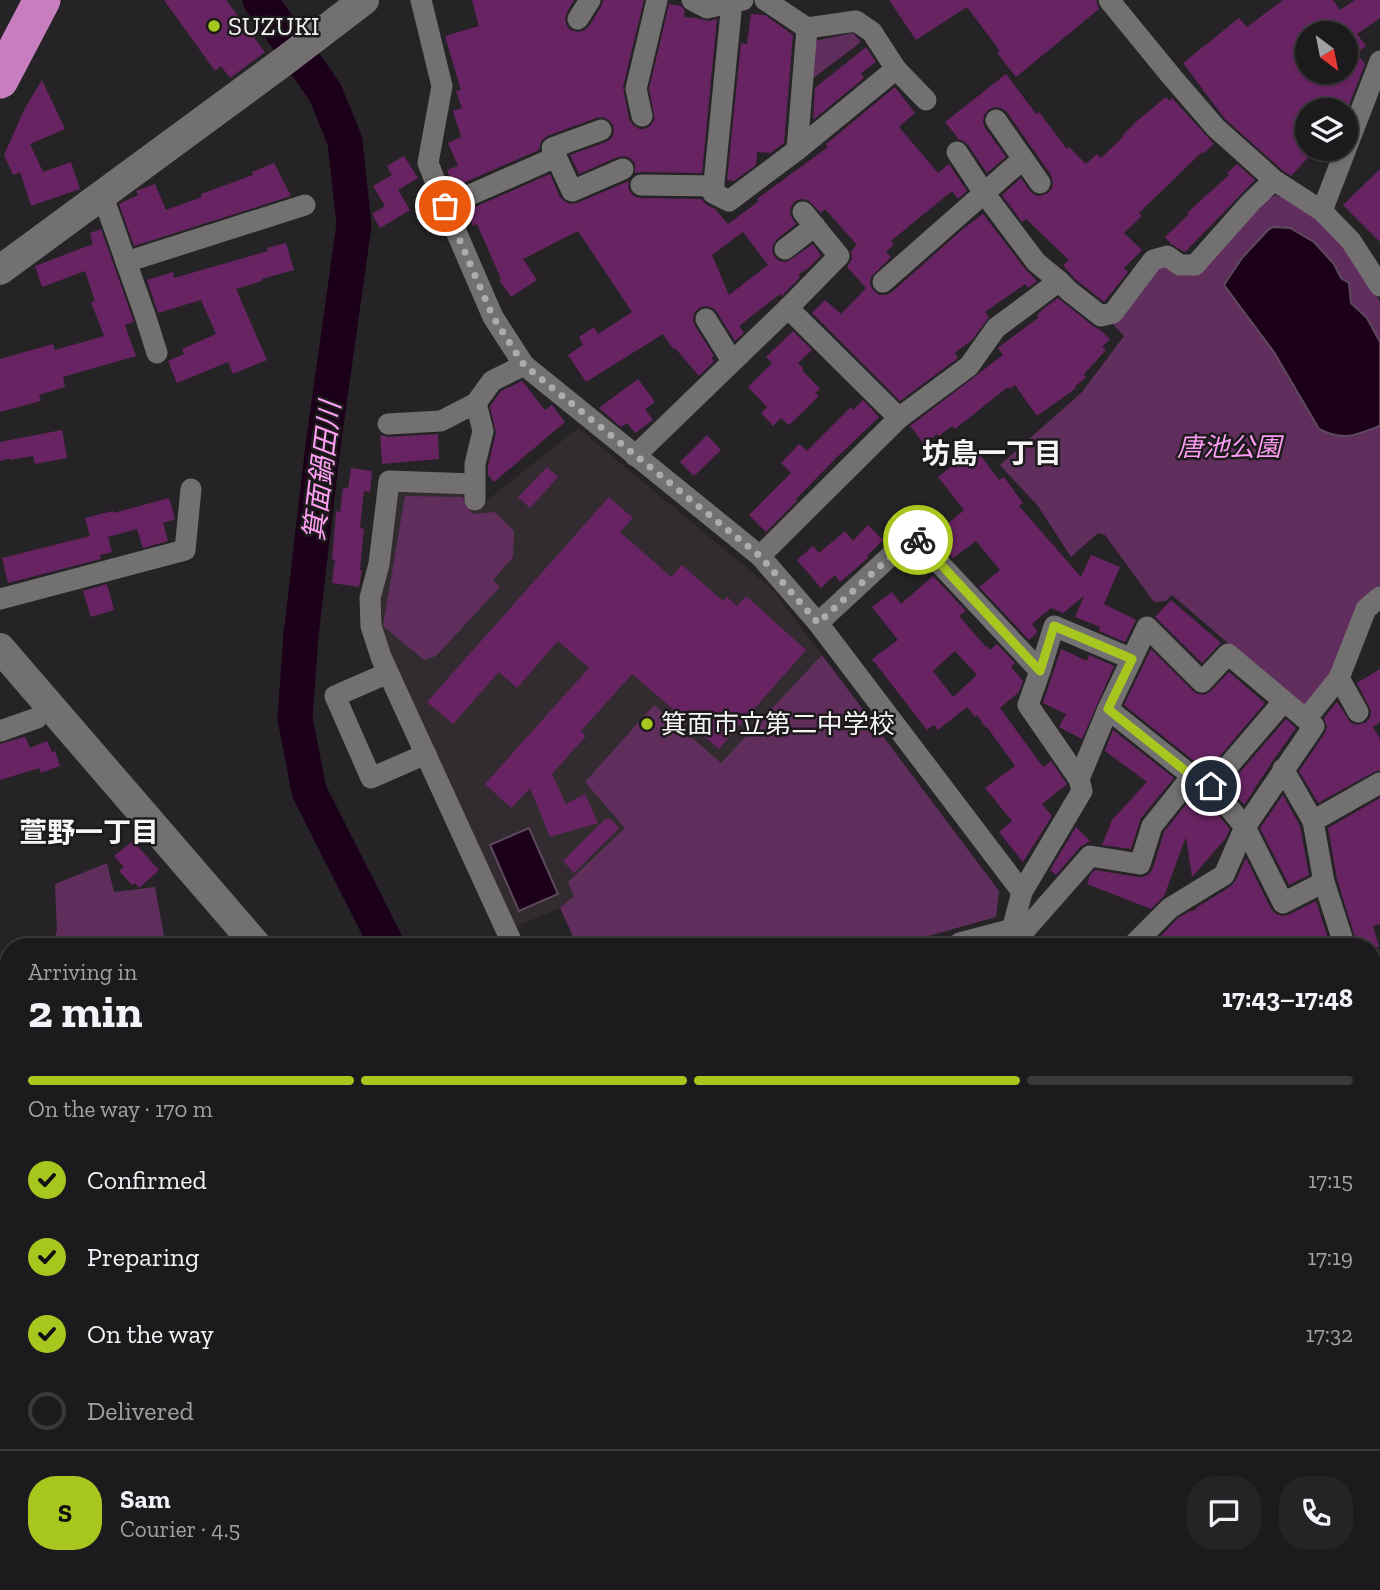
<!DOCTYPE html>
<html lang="en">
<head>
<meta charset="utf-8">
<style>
  body { margin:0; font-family:"Zilla Slab","Noto Sans JP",serif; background:#252325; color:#f1f3f6; height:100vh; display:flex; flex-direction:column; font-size:26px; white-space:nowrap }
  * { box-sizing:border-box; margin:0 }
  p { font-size:23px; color:#a0a1a3 }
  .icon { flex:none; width:38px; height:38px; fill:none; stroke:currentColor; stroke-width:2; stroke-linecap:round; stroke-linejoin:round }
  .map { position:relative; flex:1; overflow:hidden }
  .sheet { position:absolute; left:0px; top:938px; width:1381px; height:653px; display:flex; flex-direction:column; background:#1c1a1c; border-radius:28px 28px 0 0; box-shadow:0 2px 5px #0004,0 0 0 2px #3a383b }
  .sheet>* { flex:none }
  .needle { width:46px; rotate:148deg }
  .fabs { position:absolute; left:1295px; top:21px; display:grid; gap:14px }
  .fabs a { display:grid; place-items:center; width:63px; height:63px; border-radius:50%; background:#1c1a1c; box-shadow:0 2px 5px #0004,0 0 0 2px #3a383b; font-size:35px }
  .pin { position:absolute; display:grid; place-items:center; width:60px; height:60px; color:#fff; margin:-30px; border:4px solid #fff; border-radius:50%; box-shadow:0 2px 7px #0007 }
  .courier { position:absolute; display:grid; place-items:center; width:70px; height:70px; margin:-35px; border:5px solid #a7c71e; border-radius:50%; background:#fff; color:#222; box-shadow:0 2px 9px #0007 }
  .head em { font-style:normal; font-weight:800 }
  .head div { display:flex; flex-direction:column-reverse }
  .head { display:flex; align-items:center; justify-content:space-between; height:119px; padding:0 28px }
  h1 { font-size:46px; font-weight:800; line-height:52px }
  .bar { display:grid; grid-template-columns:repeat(4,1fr); gap:10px 7px; align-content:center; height:84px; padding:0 28px }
  .bar i { height:9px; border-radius:5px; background:#3a383b }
  .bar .active { background:#a7c71e }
  .bar p { grid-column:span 4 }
  .line { display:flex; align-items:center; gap:18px; padding:0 28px; border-top:2px solid #3a383b }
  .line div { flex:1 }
  .round { display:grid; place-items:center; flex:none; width:74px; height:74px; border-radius:28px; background:#252325 }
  ol { padding:0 28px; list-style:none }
  li { display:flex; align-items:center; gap:21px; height:77px }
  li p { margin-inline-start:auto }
  li .icon { padding:7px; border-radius:50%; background:#a7c71e; color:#111; stroke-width:4 }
  li:last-child { color:#a0a1a3 }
  li i { width:38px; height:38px; border:4px solid #3a383b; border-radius:50% }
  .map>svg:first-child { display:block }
  .built { fill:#322c31 }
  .green { fill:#602e5c }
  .water { fill:#1c001a; stroke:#5d495c; stroke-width:2 }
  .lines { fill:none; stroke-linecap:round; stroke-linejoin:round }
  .river { stroke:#1c001a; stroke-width:35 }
  .building { fill:#682462; fill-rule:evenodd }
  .street { stroke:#737072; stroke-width:21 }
  .secondary { stroke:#737072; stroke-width:30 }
  .highway { stroke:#c67ebe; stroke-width:37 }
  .done { stroke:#adabad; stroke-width:7; stroke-dasharray:0 12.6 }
  .route { stroke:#a7c71e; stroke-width:9 }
  .poi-dot { fill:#a7c71e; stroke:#1c1a1b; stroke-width:2.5 }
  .labels { text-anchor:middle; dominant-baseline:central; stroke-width:5; stroke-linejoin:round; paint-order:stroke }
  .poi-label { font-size:26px; fill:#f6f4f6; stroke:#1c1a1b; text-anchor:start }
  .park-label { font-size:26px; font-style:italic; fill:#fb9bf1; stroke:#1c1a1b }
  .neighbourhood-label { font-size:28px; font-weight:bold; fill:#f6f4f6; stroke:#1c1a1b }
  .water-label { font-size:28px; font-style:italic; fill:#ff9ff4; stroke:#1c1a1b }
</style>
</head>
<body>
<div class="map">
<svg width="1380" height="1590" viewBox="0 0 1380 1590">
  <rect width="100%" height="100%" fill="#252325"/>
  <g class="built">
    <polygon points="578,428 772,589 999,891 996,917 889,947 578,947 560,908 512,928 386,655 376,606 395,493 403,488 457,488 485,502"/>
    <polygon points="9,1276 9,1377 0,1383 0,1278"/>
  </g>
  <g class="green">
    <polygon points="853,33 861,42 804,85 814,41"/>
    <polygon points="1276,195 1290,201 1317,218 1362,268 1380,302 1380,592 1311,705 1295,704 1236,650 1172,595 1166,601 1154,602 1105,535 1098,533 1071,557 1038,506 1000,465 1082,392 1124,336 1113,324 1155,264 1172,269 1256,205"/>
    <polygon points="405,496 462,497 473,514 495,512 514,531 513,557 493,580 500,587 436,656 424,660 383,626"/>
    <polygon points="822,655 999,891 996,917 889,947 578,947 560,908 574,896 568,882 625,828 585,782 654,705 721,763"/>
    <polygon points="107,863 114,892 155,887 166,947 52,947 57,930 55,884"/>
  </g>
  <g class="water">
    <path d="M1273 227 1290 228 1314 242 1334 264 1341 278 1349 283 1351 303 1367 318 1380 342V425L1377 427C1354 436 1342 441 1319 429L1274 352 1224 285 1242 258 1268 230Z"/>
    <polygon points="529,828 558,894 519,911 490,845"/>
  </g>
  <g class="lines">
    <g class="river">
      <polyline points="260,0 325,92 345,141 354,225 323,446 301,635 295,718 309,791 388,947"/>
      <polyline points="641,1582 643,1588"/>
    </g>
  </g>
  <g class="building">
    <polygon points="164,0 226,0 265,52 230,78 221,66 215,71"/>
    <polygon points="472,0 574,0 567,12 565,19 567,26 570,30 578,32 585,30 589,26 601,7 603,0 644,0 623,87 629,119 633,125 639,129 644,129 650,126 655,119 649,89 669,4 681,6 685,11 684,17 697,18 709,21 717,19 702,173 641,172 635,173 635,163 630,158 624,156 618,157 579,174 570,155 606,142 611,139 614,133 613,125 609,120 603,117 596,118 547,136 541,141 539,150 454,187 447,170 458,166 448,143 461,137 453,111 462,108 456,91 461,90 445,36 479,26"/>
    <polygon points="889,0 1096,0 1099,9 1016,77 997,53 1000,51 967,7 916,40"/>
    <path d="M1283 0H1333L1340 10 1355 0H1380V18L1357 34 1366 46 1356 53 1365 64 1347 110H1307V149H1316L1291 176 1282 170 1225 119 1183 63 1239 18 1247 27ZM1307 33H1346V72H1307Z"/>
    <polygon points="751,14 765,15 793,35 784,143 771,153 757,152 756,165 734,181 727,180 741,43 747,44"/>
    <polygon points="866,47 876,62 861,73 864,78 813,120 815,88"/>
    <polygon points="1006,74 1036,114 1039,112 1067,149 1069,147 1086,164 1097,154 1101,158 1123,137 1122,136 1138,120 1166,97 1169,101 1172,98 1214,144 1203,154 1202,152 1139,213 1142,216 1124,233 1142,250 1124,268 1128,272 1104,302 1075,279 1063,265 1069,260 1026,219 1022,222 1002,195 1021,178 1030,191 1035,195 1040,196 1048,193 1052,188 1053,183 1051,175 1007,112 1001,108 994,107 988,110 984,115 983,122 985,128 1006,157 987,173 968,145 962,140 956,139 958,138 945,122"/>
    <polygon points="42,80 65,129 30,144 43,172 71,162 80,189 31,206 20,172 13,175 4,155 25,108"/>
    <path d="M895 87 915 113 899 127 938 173 949 164 967 191 958 199 952 191 891 241 894 244 886 252 891 257 871 277 870 284 873 290 879 295H886L892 292 963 229 983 214 1026 270 1037 281 1028 288 1025 284 985 312 989 317 972 340 955 353 958 358 900 401 812 313 825 300 841 314 866 288 847 267 852 259 851 251 857 245 825 209 821 213 808 200 800 199 794 202 791 207 790 215 796 224 777 239 773 245 772 251 774 256 779 261 787 262 813 244 821 255 810 267 798 275 800 277 782 296 780 294 739 326 744 333 735 341 717 312 713 308 705 306 699 308 694 313 693 320 695 326 714 356 711 358 714 361 699 376 675 348 673 349 663 334 586 382 568 355 583 345 579 337 594 327 598 334 632 312 578 231 523 259 537 280 511 297 499 280 501 279 477 224 473 226 466 211 550 174 560 197 564 201 570 204 577 203 629 181 628 186 630 192 635 197 640 198 701 199 707 205 715 209 728 224 759 201 757 199 828 147 826 144ZM743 232 768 265 729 295 712 255Z"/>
    <polygon points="404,156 418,178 398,190 410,210 380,228 372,214 385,206 373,186 392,175 387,166"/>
    <polygon points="274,163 291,196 134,246 119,204 138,195 136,191 155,184 166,210 202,197 201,194 253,175 252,172"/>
    <polygon points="1237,164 1255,180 1185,252 1171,244 1165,237 1189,214 1187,213 1229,175 1227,173"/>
    <polygon points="1380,169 1380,242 1343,205"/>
    <polygon points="101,229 134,322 125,325 136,356 63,377 65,387 39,395 41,401 0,412 0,359 53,344 55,350 104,336 91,302 95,301 85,271 42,287 35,266 93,244 90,233"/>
    <polygon points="286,243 294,270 262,279 262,281 236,289 267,360 233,374 228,362 177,383 168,361 184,354 182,349 216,334 201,300 158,313 147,280 173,272 174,278 268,251 267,248"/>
    <polygon points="1058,298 1093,326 1099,329 1110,339 1102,347 1106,350 1084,374 1086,378 1075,386 1076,388 1037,416 1015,385 1010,389 1008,387 955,429 952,426 939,436 937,434 924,444 910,426 1003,355 998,348 999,347 1038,318 1037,315 1042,310"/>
    <polygon points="793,331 812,350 798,363 804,369 802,370 820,389 815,393 819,396 789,425 781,418 773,426 761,413 767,407 748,387 772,363 766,357"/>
    <polygon points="638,379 655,402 645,409 653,420 635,433 627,423 621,427 599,408"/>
    <polygon points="522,381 545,410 552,405 565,422 494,482 488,475 488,466 496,433 490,406 501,391"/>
    <polygon points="863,400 879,417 834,460 796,499 797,501 766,532 749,515 791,473 781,463 799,444 807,451 851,407 853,410"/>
    <polygon points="62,430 67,458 35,464 33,456 10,460 10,458 0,461 0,442"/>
    <polygon points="438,434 439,459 382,464 380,435 389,437"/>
    <polygon points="707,435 721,450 694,476 680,462"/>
    <polygon points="977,451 999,480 1004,477 1023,503 1019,506 1081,577 1091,555 1120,567 1104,604 1136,620 1125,642 1099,631 1100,627 1075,617 1084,596 1063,613 1051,608 1032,624 1038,632 1029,640 979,587 1000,570 976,541 953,558 932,537 964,510 938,477 968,453 971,456"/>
    <polygon points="547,467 558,477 530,508 518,497"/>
    <polygon points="351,468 372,471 370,492 364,491 360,528 364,529 360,570 362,570 359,587 332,583 335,560 332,560 336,511 340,512 343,488 348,488"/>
    <polygon points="609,497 633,518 620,532 671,577 682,565 723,601 727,597 737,606 746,596 806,650 719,749 632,674 581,731 586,736 552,774 566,804 585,794 598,823 550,837 530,788 511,808 485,784 589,668 558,641 517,688 499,672 453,724 427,702"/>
    <polygon points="169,498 175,519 163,523 168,541 143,548 137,529 108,537 112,552 100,555 101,559 8,583 2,558 90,536 85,518 113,511 114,513"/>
    <polygon points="868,525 883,540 867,556 868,558 840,582 835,575 821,588 797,560 813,546 819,553 845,531 853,541"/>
    <path d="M933 576 966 611 959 616 986 647 987 646 990 650 997 644 1015 663 1011 667 1023 681 1019 692 1000 708 1043 767 1051 761 1067 784 1042 804 1052 816 1023 862 999 832 1012 821 985 788 1015 766 987 727 986 728 977 715 975 717 967 707 938 730 934 725 927 730 872 659 898 640 872 607 892 592 901 604ZM955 651 977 675 953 697 933 671Z"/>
    <polygon points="107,584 114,610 91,617 83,591"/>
    <polygon points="1171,600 1221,643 1202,663 1155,617"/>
    <polygon points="1061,649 1087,661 1089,655 1114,666 1082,739 1059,727 1066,714 1043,703"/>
    <polygon points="1151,649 1193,691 1198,694 1205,695 1211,691 1229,672 1265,703 1208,770 1199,765 1124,705"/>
    <polygon points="1380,669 1380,722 1373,727 1380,739 1380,770 1374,772 1318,803 1299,771 1325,733 1327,727 1324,718 1337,702 1351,723 1357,725 1365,723 1370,718 1371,711 1357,683"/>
    <polygon points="1286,719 1296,728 1272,762 1244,805 1228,786"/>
    <polygon points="1113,730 1174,778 1141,818 1131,849 1102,845 1112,820 1147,782 1105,751"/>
    <polygon points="24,737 26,738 30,748 47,741 52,752 55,751 60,766 41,773 39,768 0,780 0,744"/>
    <polygon points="1195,793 1203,796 1230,829 1226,838 1192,877 1186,837 1164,896 1151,909 1087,884 1090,875 1095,870 1138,877 1143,877 1149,874 1153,868 1164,832"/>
    <polygon points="1283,795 1300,826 1309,875 1289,885 1260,828"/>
    <polygon points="1380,798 1380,924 1373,926 1379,947 1358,947 1337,879 1328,828"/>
    <polygon points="605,819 611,819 619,828 574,873 563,861"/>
    <polygon points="1076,827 1090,841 1080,847 1056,875 1050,870"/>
    <polygon points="133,841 159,870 139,888 135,883 132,885 119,871 124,867 114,856"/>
    <polygon points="1246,858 1271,909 1276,914 1282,916 1288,915 1316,901 1331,947 1279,947 1278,942 1256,947 1160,947 1159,938 1178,918 1190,911 1196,910 1196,908 1231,886 1236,880"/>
  </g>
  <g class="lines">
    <g class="street">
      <polyline points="421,0 442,86 428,163 445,206 493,317 524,365 760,556 818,623 1022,892 1011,934 1011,947"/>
      <polyline points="692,0 707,8 743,0"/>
      <polyline points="765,0 807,28 856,21 872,32 896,69 926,100"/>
      <polyline points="1109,0 1172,77 1216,128 1274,180 1322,211 1351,241 1380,286"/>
      <polyline points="732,2 713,193 729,201 797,150 896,69"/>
      <polyline points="578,19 590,0"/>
      <polyline points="642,116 636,89 657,0"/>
      <polyline points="996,120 1040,183"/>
      <polyline points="601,130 552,148 572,191 623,169"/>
      <polyline points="797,150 807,28"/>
      <polyline points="957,152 984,193 1036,262 1059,281 1069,291 1101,316 1113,313 1153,260 1167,256 1180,265 1195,265 1251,202 1274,180"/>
      <polyline points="641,185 714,186"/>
      <polyline points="102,194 145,315 157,353"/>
      <polyline points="445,206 556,157"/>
      <polyline points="1322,211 1380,61"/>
      <polyline points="785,249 815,226"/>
      <polyline points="126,262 305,205"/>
      <polyline points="883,282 1023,159"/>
      <polyline points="788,308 899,418"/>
      <polyline points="706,319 732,361"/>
      <polyline points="388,424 441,421 476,403 492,381 524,365"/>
      <polyline points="635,456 788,308 839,256 803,212"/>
      <polyline points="474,484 389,481 379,564 370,598 371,626 381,657 514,947"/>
      <polyline points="475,500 475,464 483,431 476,403"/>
      <polyline points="760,556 899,418 969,366 996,328 1059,281"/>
      <polyline points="0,599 185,550 191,489"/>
      <polyline points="818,623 913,535 1040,671 1054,626 1132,659"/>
      <polyline points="388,673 335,696 371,778 426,754"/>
      <polyline points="1339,678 1358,712"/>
      <polyline points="1108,709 1192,776 1211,786 1245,827 1283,903 1324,882"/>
      <polyline points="1306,719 1339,678 1366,609 1380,597"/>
      <polyline points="0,731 37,718"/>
      <polyline points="1283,769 1313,821 1324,882 1345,947"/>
      <polyline points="1079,779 1108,709 1147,627 1202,682 1228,654 1284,701"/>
      <polyline points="1313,821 1380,783"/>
      <polyline points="1022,892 1082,791 1079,779 1028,705 1040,671"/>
      <polyline points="1011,934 1025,930 1090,856 1140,864 1152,826 1192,776"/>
      <polyline points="1131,947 1170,908 1224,875 1245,827 1314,726 1284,701 1211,786"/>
      <polyline points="1372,970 1380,969"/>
      <polyline points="0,1005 9,1002"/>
      <polyline points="1372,1146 1380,1146"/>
      <polyline points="0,1157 9,1160"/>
      <polyline points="1372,1303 1380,1309"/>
      <polyline points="0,1403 9,1397"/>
      <polyline points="1372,1416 1380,1406"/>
      <polyline points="0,1526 9,1542"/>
      <polyline points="0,1577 9,1574"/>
      <polyline points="480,1582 486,1590"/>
      <polyline points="1004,1582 1012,1590"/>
      <polyline points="1326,1582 1333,1590"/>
      <polyline points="152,1590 149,1586 154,1582"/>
      <polyline points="225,1590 231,1582"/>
      <polyline points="773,1590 783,1582"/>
      <polyline points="1175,1590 1181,1582"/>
      <polyline points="1229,1590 1237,1582"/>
    </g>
    <g class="secondary">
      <polyline points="0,270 287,59 364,0"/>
      <polyline points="0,648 258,947"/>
      <polyline points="962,947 1011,934"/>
      <polyline points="371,1590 377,1582"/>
      <polyline points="693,1590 701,1582"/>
    </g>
    <polyline class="highway" points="0,80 42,0"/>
  </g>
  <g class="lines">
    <polyline class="done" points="445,206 493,317 524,365 760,556 818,623 914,535 918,540"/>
    <polyline class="route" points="918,540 1040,671 1054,626 1132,659 1108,709 1192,776 1211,786"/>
  </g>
  <g class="poi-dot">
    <circle cx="214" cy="26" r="7"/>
    <circle cx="647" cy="724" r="7"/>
  </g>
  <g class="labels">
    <g class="poi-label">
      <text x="228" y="26">SUZUKI</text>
      <text x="661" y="724">箕面市立第二中学校</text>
    </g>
    <g class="park-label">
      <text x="1229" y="447">唐池公園</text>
    </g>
    <g class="neighbourhood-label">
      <text x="992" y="453">坊島一丁目</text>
      <text x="89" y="832">萱野一丁目</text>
    </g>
    <g class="water-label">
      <text transform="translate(322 471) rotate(-83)">箕面鍋田川</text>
    </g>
  </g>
</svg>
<div class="fabs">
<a><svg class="needle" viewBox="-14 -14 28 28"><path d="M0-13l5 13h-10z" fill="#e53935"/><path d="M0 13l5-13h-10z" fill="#a0a1a3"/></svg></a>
<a><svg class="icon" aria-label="layers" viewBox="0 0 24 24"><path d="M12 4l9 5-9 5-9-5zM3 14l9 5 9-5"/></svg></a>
</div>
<div class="pin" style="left:445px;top:206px;background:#ea580c"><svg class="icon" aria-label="bag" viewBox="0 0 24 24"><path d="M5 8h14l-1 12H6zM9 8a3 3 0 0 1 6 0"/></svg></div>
<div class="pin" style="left:1211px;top:786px;background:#1f2937"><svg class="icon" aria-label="home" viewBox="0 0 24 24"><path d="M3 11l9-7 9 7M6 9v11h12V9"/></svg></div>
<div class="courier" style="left:918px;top:540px"><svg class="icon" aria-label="bike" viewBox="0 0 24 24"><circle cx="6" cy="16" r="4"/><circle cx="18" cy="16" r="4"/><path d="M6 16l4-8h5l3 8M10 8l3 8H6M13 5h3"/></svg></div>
<section class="sheet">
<div class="head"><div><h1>2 min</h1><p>Arriving in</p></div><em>17:43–17:48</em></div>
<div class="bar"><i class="active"></i><i class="active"></i><i class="active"></i><i></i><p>On the way · 170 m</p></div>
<ol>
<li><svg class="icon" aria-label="check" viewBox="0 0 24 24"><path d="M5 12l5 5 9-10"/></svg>Confirmed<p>17:15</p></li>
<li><svg class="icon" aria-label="check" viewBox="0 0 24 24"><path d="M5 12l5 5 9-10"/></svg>Preparing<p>17:19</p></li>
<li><svg class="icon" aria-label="check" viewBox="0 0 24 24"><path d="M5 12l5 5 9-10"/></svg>On the way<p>17:32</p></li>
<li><i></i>Delivered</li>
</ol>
<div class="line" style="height:126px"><b class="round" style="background:#a7c71e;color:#111">S</b><div><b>Sam</b><p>Courier · 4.5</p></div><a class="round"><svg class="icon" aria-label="chat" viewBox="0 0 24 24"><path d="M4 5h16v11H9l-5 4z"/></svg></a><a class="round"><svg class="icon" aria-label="phone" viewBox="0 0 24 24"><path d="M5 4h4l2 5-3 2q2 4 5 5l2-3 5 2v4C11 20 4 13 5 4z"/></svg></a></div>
</section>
</div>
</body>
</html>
